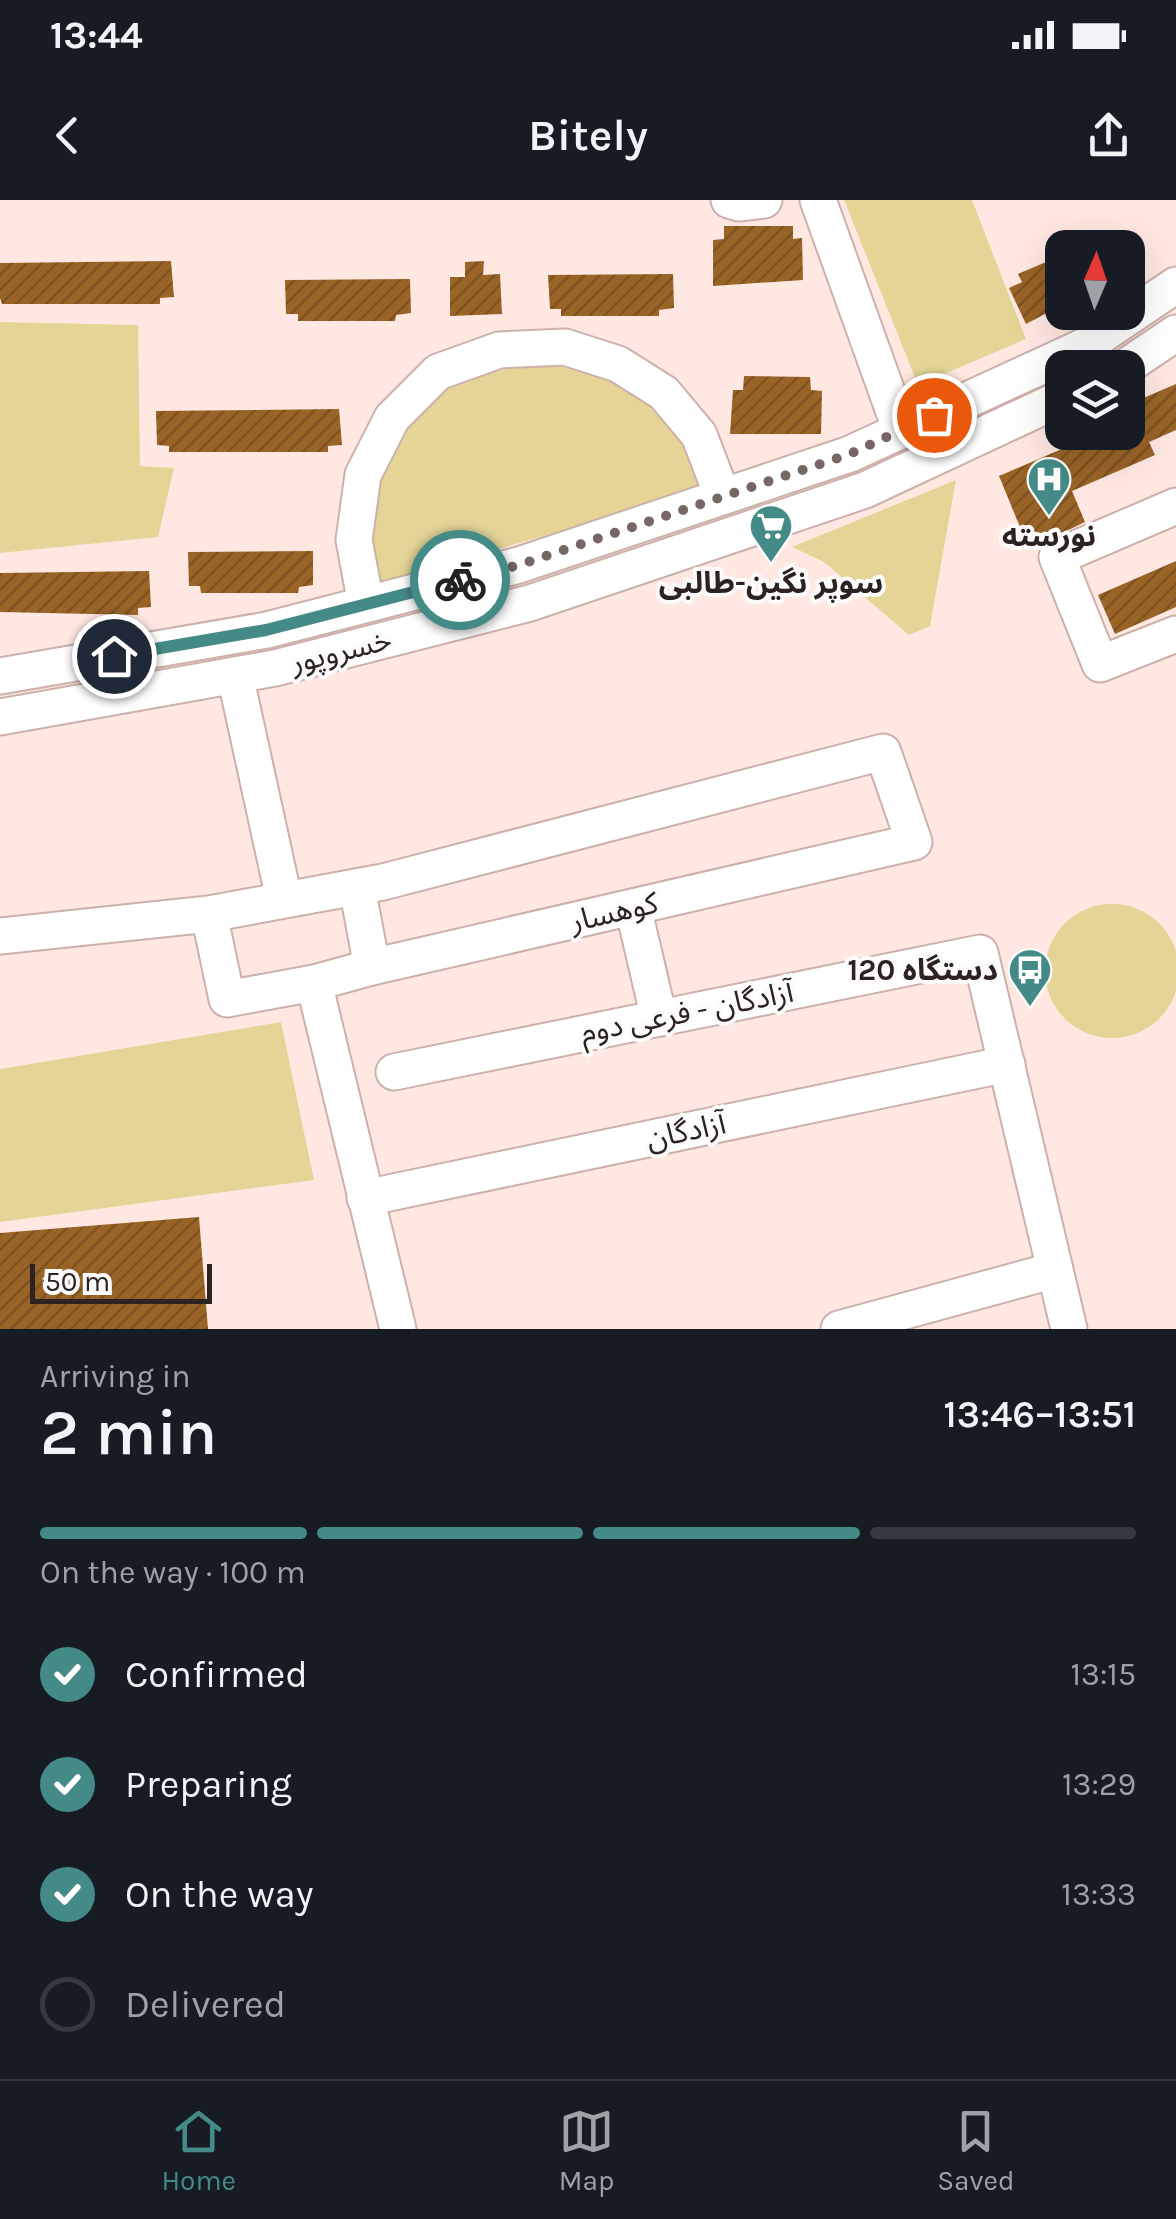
<!DOCTYPE html>
<html lang="en">
<head>
<meta charset="utf-8">
<style>
  body { margin:0; font-family:Karla,"Noto Sans Arabic",sans-serif; background:#20242c; color:#f1f3f6; height:100vh; display:flex; flex-direction:column; font-size:38px; white-space:nowrap }
  * { box-sizing:border-box; margin:0 }
  p { font-size:32px; color:#9ea1a6 }
  .icon { flex:none; width:55px; height:55px; fill:none; stroke:currentColor; stroke-width:2; stroke-linecap:round; stroke-linejoin:round }
  .map { position:relative; height:1129px; overflow:hidden }
  .drawer { display:flex; flex-direction:column; background:#171b24; flex:1 }
  .drawer>* { flex:none }
  .needle { width:65px; rotate:2deg }
  .tools { position:absolute; left:1045px; top:30px; display:grid; gap:20px }
  .tools a { display:grid; place-items:center; width:100px; height:100px; border-radius:20px; background:#171b24; box-shadow:0 10px 40px #0002; font-size:50px }
  .scale { position:absolute; left:30px; bottom:25px; width:182px; box-sizing:border-box; padding-left:10px; border:5px solid #2c2220; border-top:0; font-size:28px; line-height:35px; white-space:nowrap; color:#2c2220; -webkit-text-stroke:8px #fbfbfb; paint-order:stroke }
  .pin { position:absolute; display:grid; place-items:center; width:85px; height:85px; color:#fff; margin:-42px; border:5px solid #fff; border-radius:50%; box-shadow:0 2px 10px #0007 }
  .courier { position:absolute; display:grid; place-items:center; width:100px; height:100px; margin:-50px; border:8px solid #448b88; border-radius:50%; background:#fff; color:#222; box-shadow:0 2px 12px #0007 }
  .summary em { font-style:normal; font-weight:600 }
  .summary div { display:flex; flex-direction:column-reverse }
  .summary { display:flex; align-items:center; justify-content:space-between; height:170px; padding:0 40px }
  h1 { font-size:65px; font-weight:600; line-height:75px }
  .bar { display:grid; grid-template-columns:repeat(4,1fr); gap:15px 10px; align-content:center; height:120px; padding:0 40px }
  .bar i { height:12px; border-radius:8px; background:#363941 }
  .bar .selected { background:#448b88 }
  .bar p { grid-column:span 4 }
  ol { padding:0 40px; list-style:none }
  li { display:flex; align-items:center; gap:30px; height:110px }
  li p { margin-inline-start:auto }
  li .icon { padding:10px; border-radius:50%; background:#448b88; color:#fff; stroke-width:4 }
  li:last-child { color:#9ea1a6 }
  li i { width:55px; height:55px; border:5px solid #363941; border-radius:50% }
  .status { display:flex; justify-content:space-between; align-items:center; height:70px; padding:0 50px; background:#171b24; direction:ltr }
  .status svg { height:28px; fill:currentColor }
  header { display:flex; justify-content:space-between; align-items:center; height:130px; padding:0 40px; background:#171b24; font-size:45px; font-weight:600 }
  .dock { display:flex; justify-content:space-around; align-items:center; height:140px; border-top:2px solid #363941; background:#171b24; font-size:28px; color:#9ea1a6 }
  .dock a { display:grid; justify-items:center; gap:5px }
  .dock .selected { color:#448b88 }
  .map>svg:first-child { display:block }
  .park { fill:#e4d596 }
  .building { fill:url(#building-hatch) }
  .lines { fill:none; stroke-linecap:round; stroke-linejoin:round }
  .minor-casing { stroke:#ccb1aa; stroke-width:39 }
  .minor { stroke:#fff; stroke-width:35 }
  .done { stroke:#766764; stroke-width:10; stroke-dasharray:0 18 }
  .route { stroke:#448b88; stroke-width:12 }
  .labels { text-anchor:middle; dominant-baseline:central; stroke-width:8; stroke-linejoin:round; paint-order:stroke }
  .poi-label { font-size:30px; font-weight:bold; fill:#2c2220; stroke:#fbfbfb }
  .street-label { font-size:30px; fill:#2c2220; stroke:#fbfbfb }
</style>
</head>
<body>
<div class="status"><b>13:44</b><svg viewBox="0 0 49 12"><path d="M0 12V9h3v3zM5 12V6h3v6zM10 12V3h3v9zM15 12V0h3v12zM26 1h20v11H26zM47 4h2v5h-2z"/></svg></div>
<header><svg class="icon" aria-label="back" viewBox="0 0 24 24"><path d="M15 5l-7 7 7 7"/></svg>Bitely<svg class="icon" aria-label="share" viewBox="0 0 24 24"><path d="M12 15V3M7 8l5-5 5 5M5 13v7h14v-7"/></svg></header>
<div class="map">
<svg width="1176" height="1129" viewBox="0 0 1176 1129">
  <defs>
    <pattern id="building-hatch" width="6" height="6" patternUnits="userSpaceOnUse" patternTransform="scale(2.5)"><rect width="6" height="6" fill="#9a6427"/><path d="M-1 1l2-2M0 6l6-6M5 7l2-2" fill="none" stroke="#7e5221"/></pattern>
  </defs>
  <rect width="100%" height="100%" fill="#ffe8e2"/>
  <g class="park">
    <polygon points="844,0 972,0 1026,139 918,185"/>
    <polygon points="0,122 138,125 140,266 174,268 158,337 0,353"/>
    <path d="M525 165C554 166 618 167 642 183 669 200 696 260 711 288L377 384 370 326 374 274 430 193 479 174Z"/>
    <polygon points="956,280 930,426 909,435 824,362 792,347"/>
    <circle cx="1112" cy="771" r="67"/>
    <polygon points="281,822 314,980 0,1022 0,869"/>
  </g>
  <g class="building">
    <polygon points="724,26 793,26 793,39 802,38 803,80 713,86 713,40 724,39"/>
    <polygon points="1062,55 1062,105 1026,124 1009,88 1022,82 1018,74"/>
    <polygon points="171,61 174,97 160,98 160,104 2,104 0,98 0,63"/>
    <polygon points="484,61 483,75 500,74 502,114 450,116 450,77 465,77 465,62"/>
    <polygon points="673,74 674,108 659,110 659,116 561,116 561,109 550,109 548,75"/>
    <polygon points="410,79 411,113 396,115 395,121 298,121 298,114 286,114 285,80"/>
    <polygon points="744,176 810,177 811,190 822,191 821,234 730,234 733,190 743,190"/>
    <polygon points="1176,184 1176,230 1149,242 1155,255 1072,291 1085,322 1029,349 999,276 1101,232 1128,232 1128,221 1140,215 1134,202"/>
    <polygon points="339,209 342,245 328,246 328,252 169,252 169,246 157,245 156,211"/>
    <polygon points="313,351 313,385 299,387 298,393 201,393 200,386 189,386 188,352"/>
    <polygon points="1176,361 1176,407 1115,434 1098,395"/>
    <polygon points="149,371 151,407 138,408 138,415 0,412 0,373"/>
    <polygon points="199,1017 208,1129 0,1129 0,1033"/>
  </g>
  <g class="lines">
    <g class="minor-casing">
      <g id="minor">
        <polyline points="729,0 739,3 764,0"/>
        <polyline points="818,0 901,231"/>
        <polyline points="1124,168 1176,133"/>
        <polyline points="1176,306 1057,357 1100,464 1176,434"/>
        <polyline points="366,404 354,340 363,275 392,218 438,172 499,150 565,147 618,164 664,193 699,235 722,295"/>
        <polyline points="235,475 284,699"/>
        <polyline points="0,476 267,430 519,365 850,254 1087,145 1176,85"/>
        <polyline points="0,517 275,468 530,403 865,290 1062,198"/>
        <polyline points="357,687 372,767"/>
        <polyline points="633,707 659,818"/>
        <polyline points="0,736 209,714 383,682 883,552 914,642 372,767 314,783 227,799 209,714"/>
        <polyline points="314,783 398,1129"/>
        <polyline points="394,872 980,753 1069,1129"/>
        <polyline points="365,998 1007,864"/>
        <polyline points="839,1129 1055,1070"/>
      </g>
    </g>
    <use href="#minor" class="minor"/>
  </g>
  <g class="lines">
    <polyline class="done" points="460,380 519,365 850,254 934,215"/>
    <polyline class="route" points="114,456 266,430 460,380"/>
  </g>
  <defs>
    <g id="hospital-pin" transform="scale(2.25)"><path d="M0 17L-7.5 6A9.5 9.5 0 1 1 7.5 6Z" fill="#448b88" stroke="#fbfbfb"/><path d="M-5-5h3v3.5h4V-5h3V5h-3V1.5h-4V5h-3Z" fill="#fff"/></g>
    <g id="supermarket-pin" transform="scale(2.25)"><path d="M0 17L-7.5 6A9.5 9.5 0 1 1 7.5 6Z" fill="#448b88" stroke="#fbfbfb"/><path d="M-6-5.5h2.5l.6 2H6L4.5 2H-2.5L-4.4-4H-6ZM-1.5 3.2a1.3 1.3 0 1 0 .1 0ZM3 3.2a1.3 1.3 0 1 0 .1 0Z" fill="#fff"/></g>
    <g id="bus-pin" transform="scale(2.25)"><path d="M0 17L-7.5 6A9.5 9.5 0 1 1 7.5 6Z" fill="#448b88" stroke="#fbfbfb"/><path d="M-5-6H5V4H4V6H2V4H-2V6H-4V4H-5ZM-3.5-4V0h7V-4ZM-3.5 1.2v1.5H-2V1.2ZM2 1.2v1.5H3.5V1.2Z" fill="#fff"/></g>
  </defs>
  <g fill-rule="evenodd">
    <use href="#hospital-pin" x="1049" y="279"/>
    <use href="#supermarket-pin" x="771" y="326"/>
    <use href="#bus-pin" x="1030" y="770"/>
  </g>
  <g class="labels">
    <g class="poi-label">
      <text x="1049" y="336">نورسته</text>
      <text x="771" y="383">سوپر نگین-طالبی</text>
      <text x="998" y="770" text-anchor="end">120 دستگاه</text>
    </g>
    <g class="street-label">
      <text transform="translate(341 451) rotate(-14)">خسروپور</text>
      <text transform="translate(614 712) rotate(-13)">کوهسار</text>
      <text transform="translate(687 812) rotate(-11)">آزادگان - فرعی دوم</text>
      <text transform="translate(686 931) rotate(-12)">آزادگان</text>
    </g>
  </g>
</svg>
<div class="tools">
<a><svg class="needle" viewBox="-14 -14 28 28"><path d="M0-13l5 13h-10z" fill="#e53935"/><path d="M0 13l5-13h-10z" fill="#9ea1a6"/></svg></a>
<a><svg class="icon" aria-label="layers" viewBox="0 0 24 24"><path d="M12 4l9 5-9 5-9-5zM3 14l9 5 9-5"/></svg></a>
</div>
<div class="scale">50 m</div>
<div class="pin" style="left:934px;top:215px;background:#ea580c"><svg class="icon" aria-label="bag" viewBox="0 0 24 24"><path d="M5 8h14l-1 12H6zM9 8a3 3 0 0 1 6 0"/></svg></div>
<div class="pin" style="left:114px;top:456px;background:#1f2937"><svg class="icon" aria-label="home" viewBox="0 0 24 24"><path d="M3 11l9-7 9 7M6 9v11h12V9"/></svg></div>
<div class="courier" style="left:460px;top:380px"><svg class="icon" aria-label="bike" viewBox="0 0 24 24"><circle cx="6" cy="16" r="4"/><circle cx="18" cy="16" r="4"/><path d="M6 16l4-8h5l3 8M10 8l3 8H6M13 5h3"/></svg></div>
</div>
<section class="drawer">
<div class="summary"><div><h1>2 min</h1><p>Arriving in</p></div><em>13:46–13:51</em></div>
<div class="bar"><i class="selected"></i><i class="selected"></i><i class="selected"></i><i></i><p>On the way · 100 m</p></div>
<ol>
<li><svg class="icon" aria-label="check" viewBox="0 0 24 24"><path d="M5 12l5 5 9-10"/></svg>Confirmed<p>13:15</p></li>
<li><svg class="icon" aria-label="check" viewBox="0 0 24 24"><path d="M5 12l5 5 9-10"/></svg>Preparing<p>13:29</p></li>
<li><svg class="icon" aria-label="check" viewBox="0 0 24 24"><path d="M5 12l5 5 9-10"/></svg>On the way<p>13:33</p></li>
<li><i></i>Delivered</li>
</ol>
</section>
<nav class="dock">
<a class="selected"><svg class="icon" aria-label="home" viewBox="0 0 24 24"><path d="M3 11l9-7 9 7M6 9v11h12V9"/></svg>Home</a>
<a><svg class="icon" aria-label="map" viewBox="0 0 24 24"><path d="M3 6l6-2 6 2 6-2v14l-6 2-6-2-6 2zM9 4v14M15 6v14"/></svg>Map</a>
<a><svg class="icon" aria-label="saved" viewBox="0 0 24 24"><path d="M7 4h10v16l-5-4-5 4z"/></svg>Saved</a>
</nav>
</body>
</html>
